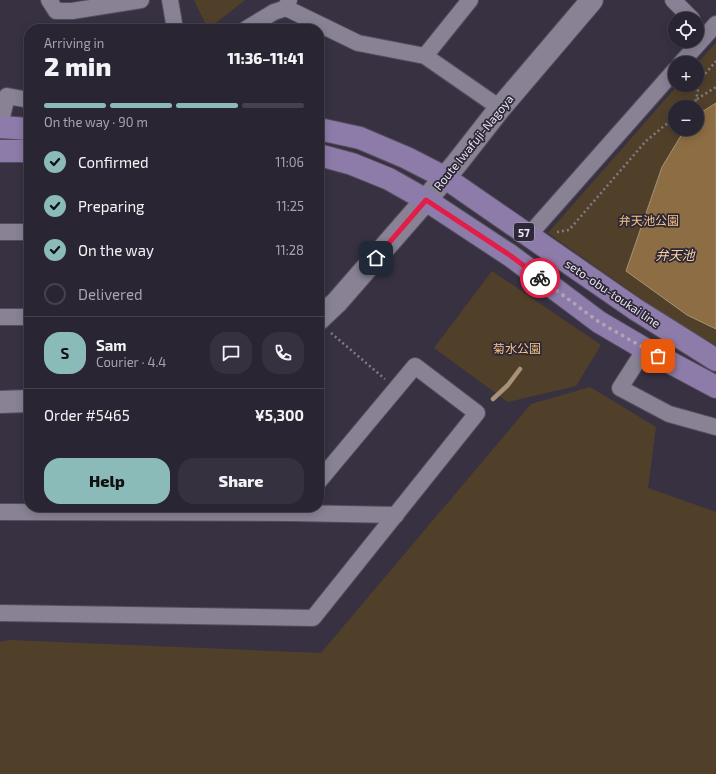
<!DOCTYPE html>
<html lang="en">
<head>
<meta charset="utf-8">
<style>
  body { margin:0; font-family:"Exo 2","Noto Sans JP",sans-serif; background:#36313e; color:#f1f3f6; height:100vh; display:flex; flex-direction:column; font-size:15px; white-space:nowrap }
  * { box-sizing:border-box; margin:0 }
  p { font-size:13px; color:#a5a5ac }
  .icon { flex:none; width:22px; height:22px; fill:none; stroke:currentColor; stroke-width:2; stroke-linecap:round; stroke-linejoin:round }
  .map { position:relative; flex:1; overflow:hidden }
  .panel { position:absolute; left:24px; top:24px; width:300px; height:488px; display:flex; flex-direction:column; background:#2a2532; border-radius:16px; box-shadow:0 2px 10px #0003,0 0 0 1px #46424d }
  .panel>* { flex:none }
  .buttons { position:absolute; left:668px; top:12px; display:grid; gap:8px }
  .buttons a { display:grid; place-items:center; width:36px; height:36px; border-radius:50%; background:#2a2532; box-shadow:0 2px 10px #0003,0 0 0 1px #46424d; font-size:20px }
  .pin { position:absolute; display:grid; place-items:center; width:34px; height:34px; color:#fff; margin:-17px; border-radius:8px; box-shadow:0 2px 6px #0006 }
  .courier { position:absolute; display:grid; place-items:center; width:40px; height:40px; margin:-20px; border:3px solid #e11d48; border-radius:50%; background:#fff; color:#222; box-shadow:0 1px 5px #0007 }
  .headline em { font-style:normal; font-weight:800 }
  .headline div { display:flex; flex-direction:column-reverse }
  .headline { display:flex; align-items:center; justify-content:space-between; height:68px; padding:0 20px }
  h1 { font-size:26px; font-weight:800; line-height:30px }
  .bar { display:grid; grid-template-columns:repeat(4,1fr); gap:6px 4px; align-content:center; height:48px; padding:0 20px }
  .bar i { height:5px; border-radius:3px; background:#46424d }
  .bar .current { background:#8bbbb9 }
  .bar p { grid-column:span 4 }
  .line { display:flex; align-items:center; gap:10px; padding:0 20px; border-top:1px solid #46424d }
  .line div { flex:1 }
  .round { display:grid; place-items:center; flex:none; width:42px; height:42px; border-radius:16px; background:#36313e }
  ol { padding:0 20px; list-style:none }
  li { display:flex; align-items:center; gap:12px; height:44px }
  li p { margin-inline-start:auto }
  li .icon { padding:4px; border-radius:50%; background:#8bbbb9; color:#111; stroke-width:4 }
  li:last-child { color:#a5a5ac }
  li i { width:22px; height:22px; border:2px solid #46424d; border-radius:50% }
  .button { display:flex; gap:8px; margin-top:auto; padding:8px 20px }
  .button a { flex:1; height:46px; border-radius:16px; background:#8bbbb9; color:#111; font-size:16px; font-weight:800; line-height:46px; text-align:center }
  .button a+a { background:#36313e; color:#f1f3f6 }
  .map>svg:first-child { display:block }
  .green { fill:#514029; fill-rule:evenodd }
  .water { fill:#8d6d43; stroke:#a89177 }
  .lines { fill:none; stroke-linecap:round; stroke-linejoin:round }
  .stream { stroke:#a89177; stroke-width:4.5 }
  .minor-casing { stroke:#534e5c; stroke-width:18 }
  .secondary-casing { stroke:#534e5c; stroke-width:24 }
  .primary-casing { stroke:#534e5c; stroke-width:24 }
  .path { stroke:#817b89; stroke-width:2.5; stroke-dasharray:2 3; stroke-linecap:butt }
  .minor { stroke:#898295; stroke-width:16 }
  .secondary { stroke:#898295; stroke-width:22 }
  .primary { stroke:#8d7ba9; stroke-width:22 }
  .done { stroke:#aaa6b2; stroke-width:4; stroke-dasharray:0 7.2 }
  .route { stroke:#e11d48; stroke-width:5 }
  .labels { text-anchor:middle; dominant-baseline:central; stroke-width:3.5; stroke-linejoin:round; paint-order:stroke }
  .shield { fill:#2d2737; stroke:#b0acb8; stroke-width:1 }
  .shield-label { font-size:11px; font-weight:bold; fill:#e8e5ef }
  .street-label { font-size:12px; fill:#e8e5ef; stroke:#2d2737 }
  .park-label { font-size:12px; fill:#f7c482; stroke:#2d2737 }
  .water-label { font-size:13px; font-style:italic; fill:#fcd3a0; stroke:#2d2737 }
</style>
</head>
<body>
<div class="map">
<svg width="716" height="774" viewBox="0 0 716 774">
  <rect width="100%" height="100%" fill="#383142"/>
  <g class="green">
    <polygon points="194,0 245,0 208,29"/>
    <path d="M716 43V345L677 324 548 233 678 85H697V64ZM675 107H697V129H675Z"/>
    <polygon points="492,271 601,345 576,386 508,402 434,348"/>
    <polygon points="590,387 656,427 648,488 716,512 716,774 0,774 0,642 9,640 321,653 531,404"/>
  </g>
  <polygon class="water" points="716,103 716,329 687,315 626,271 662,167 685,129 697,129 697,115"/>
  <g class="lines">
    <polyline class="stream" points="493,399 508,385 520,369"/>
    <g class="minor-casing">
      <g id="minor">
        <polyline points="49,0 56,11 72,11 141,0"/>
        <polyline points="170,0 175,29"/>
        <polyline points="673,0 692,19"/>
        <polyline points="286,8 358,43 425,56 500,108"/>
        <polyline points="246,29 274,12 286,8 289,0"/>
        <polyline points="425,56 470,0"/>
        <polyline points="681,63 716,24"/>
        <polyline points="0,122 2,117 7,96 29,100"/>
        <polyline points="0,232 29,232"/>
        <polyline points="529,235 675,70"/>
        <polyline points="0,317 29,317"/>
        <polyline points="645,349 620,388 669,414 716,427"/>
        <polyline points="0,512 293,513 396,515"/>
        <polyline points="0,613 313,618 477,413 415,366 319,481"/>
      </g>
    </g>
    <g class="secondary-casing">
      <g id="secondary">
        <polyline points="319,319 337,302 426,200 457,163 500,108 592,0"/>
        <polyline points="0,402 29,401"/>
      </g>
    </g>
    <g class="primary-casing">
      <g id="primary">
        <polyline points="0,127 29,129"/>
        <polyline points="319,129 360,138 407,158 444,177 635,309 716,360"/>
        <polyline points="0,151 29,151"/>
        <polyline points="319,155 352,164 389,179 426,200 511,256 599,322 645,349 716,387"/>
      </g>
    </g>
    <g class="path">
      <polyline points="697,99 716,87"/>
      <polyline points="687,107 696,100 700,80 716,61"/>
      <polyline points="557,232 569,230 646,141 675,117"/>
      <polyline points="331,333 385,379"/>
    </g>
    <use href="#minor" class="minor"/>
    <use href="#secondary" class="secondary"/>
    <use href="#primary" class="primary"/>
  </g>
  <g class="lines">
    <polyline class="done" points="540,278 599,322 658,356"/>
    <polyline class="route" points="376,258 426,200 511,256 540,278"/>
  </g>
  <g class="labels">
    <rect class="shield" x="514" y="223" width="20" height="18" rx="3"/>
    <g class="shield-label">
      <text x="524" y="232">57</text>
    </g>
    <g class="street-label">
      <text transform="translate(473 142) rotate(-51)">Route Iwafuji-Nagoya</text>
      <text transform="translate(613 293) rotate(34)">seto-obu-toukai line</text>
    </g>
    <g class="park-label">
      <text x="649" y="220">弁天池公園</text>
      <text x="517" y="348">菊水公園</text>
    </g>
    <g class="water-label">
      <text x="675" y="255">弁天池</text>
    </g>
  </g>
</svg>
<div class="buttons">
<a><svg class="icon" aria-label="locate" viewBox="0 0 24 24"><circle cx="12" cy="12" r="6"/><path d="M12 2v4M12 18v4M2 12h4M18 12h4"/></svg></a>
<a>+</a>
<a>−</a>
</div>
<div class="pin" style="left:658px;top:356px;background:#ea580c"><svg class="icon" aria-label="bag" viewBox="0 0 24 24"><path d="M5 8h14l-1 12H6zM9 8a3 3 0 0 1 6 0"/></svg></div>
<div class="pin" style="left:376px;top:258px;background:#1f2937"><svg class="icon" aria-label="home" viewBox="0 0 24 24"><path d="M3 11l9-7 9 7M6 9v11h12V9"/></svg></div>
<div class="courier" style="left:540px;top:278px"><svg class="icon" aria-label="bike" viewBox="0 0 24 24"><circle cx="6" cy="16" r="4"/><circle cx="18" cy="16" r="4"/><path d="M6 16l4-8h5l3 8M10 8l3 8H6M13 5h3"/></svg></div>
<section class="panel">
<div class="headline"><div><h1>2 min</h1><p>Arriving in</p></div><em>11:36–11:41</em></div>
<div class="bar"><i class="current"></i><i class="current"></i><i class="current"></i><i></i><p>On the way · 90 m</p></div>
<ol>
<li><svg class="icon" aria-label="check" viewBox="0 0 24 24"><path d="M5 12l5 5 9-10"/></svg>Confirmed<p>11:06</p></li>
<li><svg class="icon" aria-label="check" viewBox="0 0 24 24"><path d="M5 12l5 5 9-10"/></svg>Preparing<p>11:25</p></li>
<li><svg class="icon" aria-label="check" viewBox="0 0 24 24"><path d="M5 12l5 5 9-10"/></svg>On the way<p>11:28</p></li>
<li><i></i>Delivered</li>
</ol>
<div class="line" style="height:72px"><b class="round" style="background:#8bbbb9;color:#111">S</b><div><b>Sam</b><p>Courier · 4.4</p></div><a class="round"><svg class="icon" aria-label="chat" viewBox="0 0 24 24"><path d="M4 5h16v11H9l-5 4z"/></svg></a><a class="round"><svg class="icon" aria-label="phone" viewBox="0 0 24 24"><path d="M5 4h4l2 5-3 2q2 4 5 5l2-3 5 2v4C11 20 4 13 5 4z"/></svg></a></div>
<div class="line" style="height:52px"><div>Order #5465</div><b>¥5,300</b></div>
<div class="button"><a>Help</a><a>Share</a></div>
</section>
</div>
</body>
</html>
